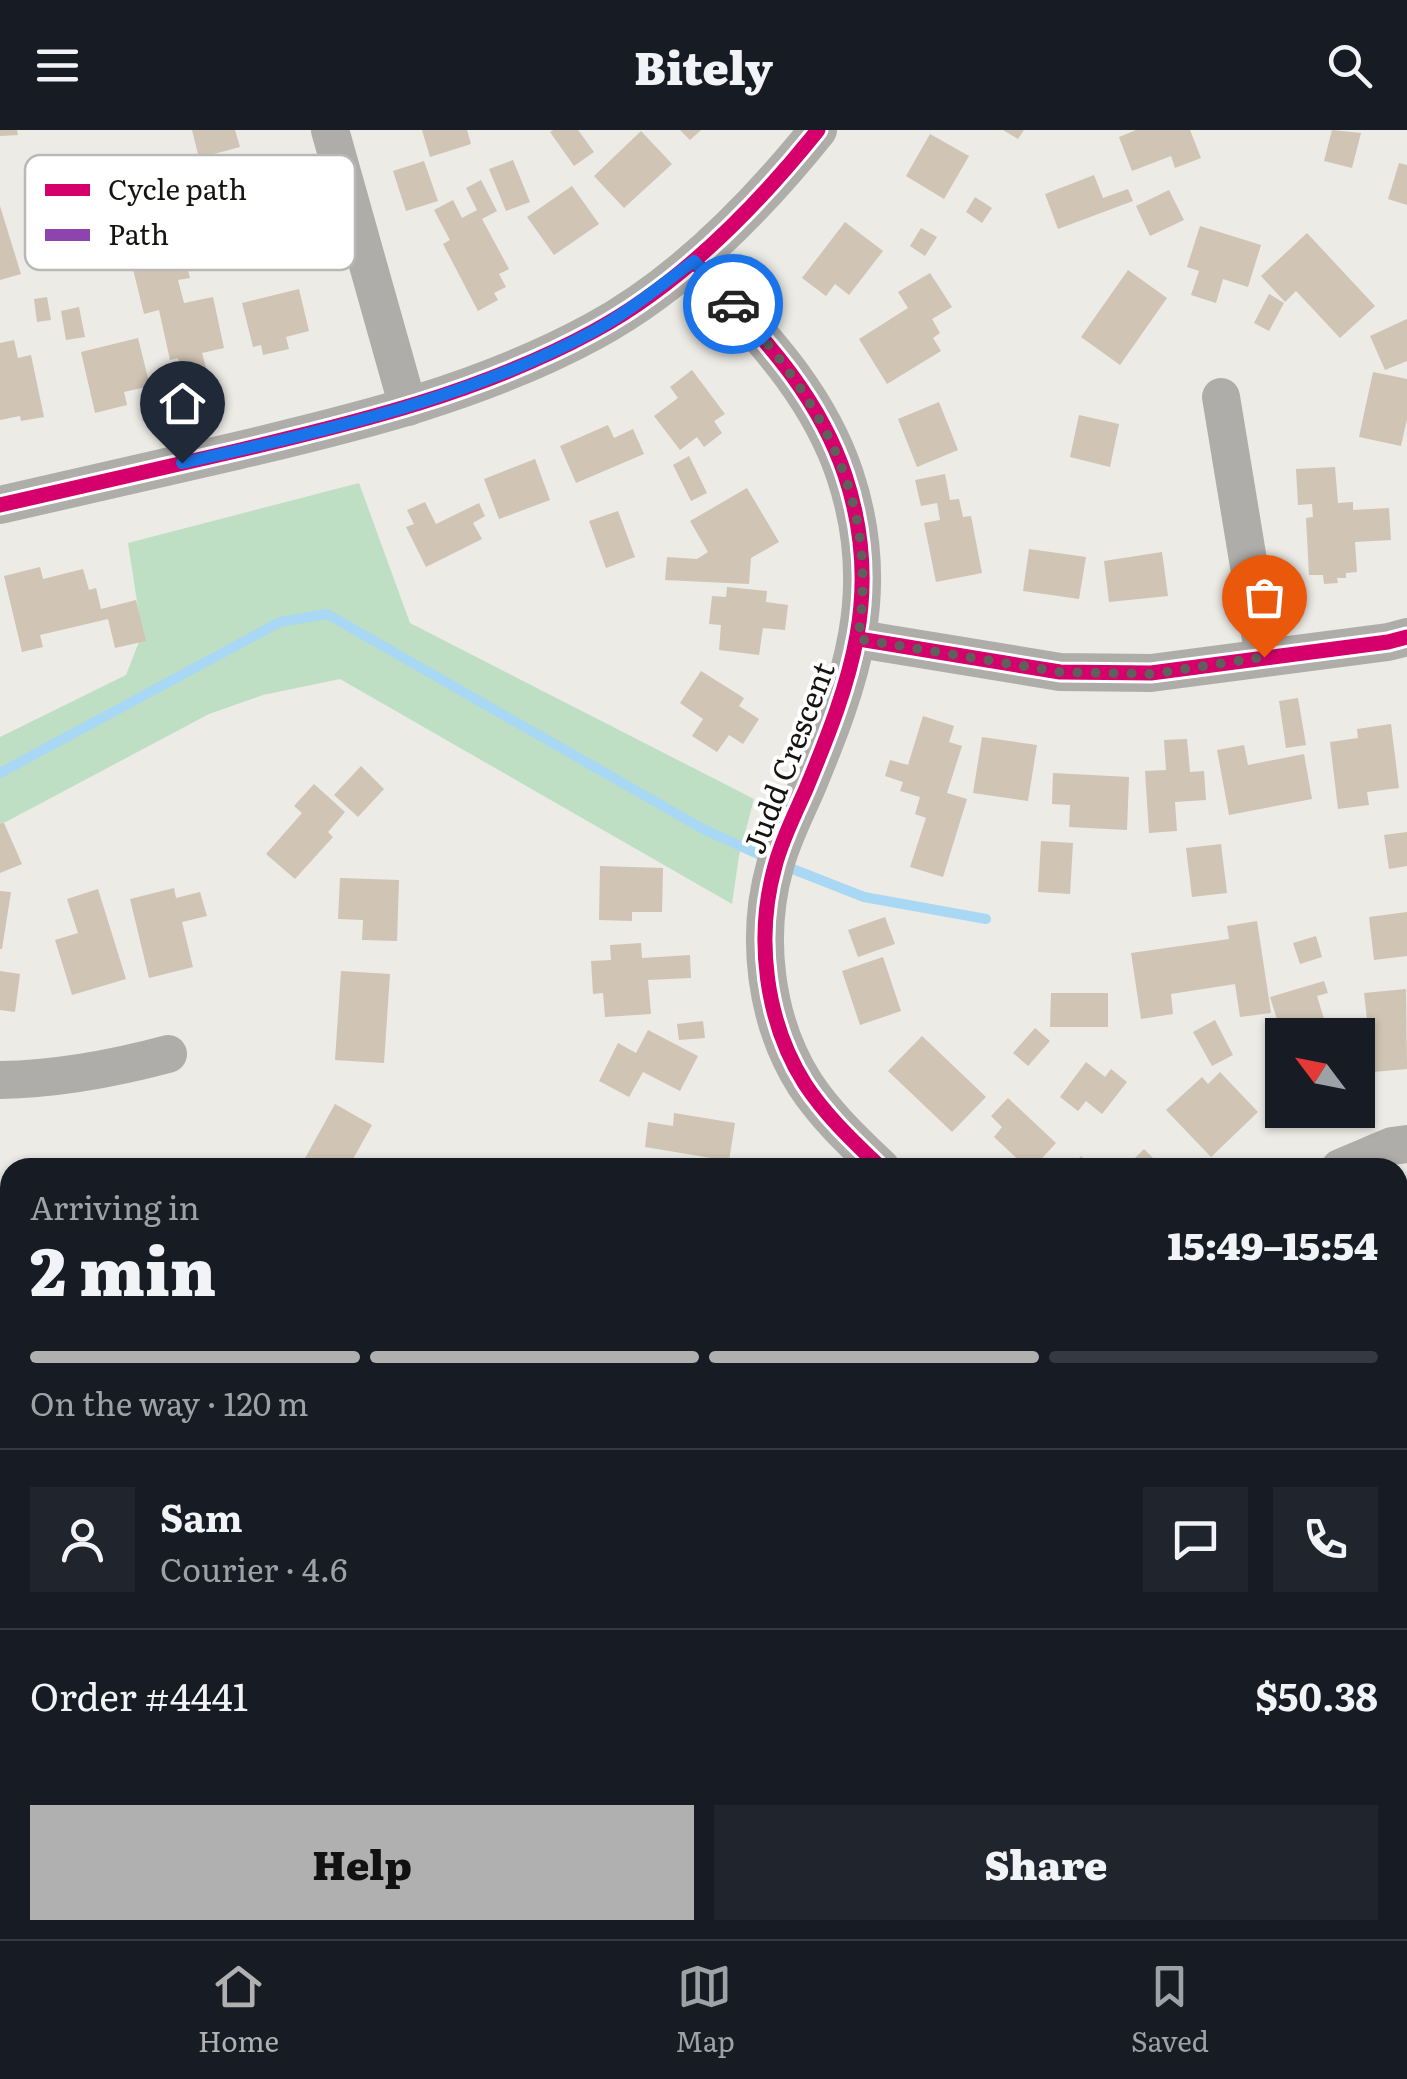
<!DOCTYPE html>
<html lang="en">
<head>
<meta charset="utf-8">
<style>
  body { margin:0; font-family:Literata,serif; background:#20242c; color:#f1f3f6; height:100vh; display:flex; flex-direction:column; font-size:38px; white-space:nowrap }
  * { box-sizing:border-box; margin:0 }
  p { font-size:32px; color:#9ea1a6 }
  .icon { flex:none; width:55px; height:55px; fill:none; stroke:currentColor; stroke-width:2; stroke-linecap:round; stroke-linejoin:round }
  .map { position:relative; flex:1; overflow:hidden }
  .sheet { position:absolute; left:0px; top:1028px; width:1408px; height:782px; display:flex; flex-direction:column; background:#171b24; border-radius:30px 30px 0 0; box-shadow:0 2px 8px #0004 }
  .sheet>* { flex:none }
  .needle { width:65px; rotate:302deg }
  .buttons { position:absolute; left:1265px; top:888px; display:grid; gap:20px }
  .buttons a { display:grid; place-items:center; width:110px; height:110px; border-radius:0px; background:#171b24; box-shadow:0 2px 8px #0004; font-size:50px }
  .pin { position:absolute; display:grid; place-items:center; width:85px; height:85px; color:#fff; margin:-102px -42px; border-radius:50% 50% 50% 0; rotate:-45deg; box-shadow:0 0 10px #0007 }
  .pin .icon { rotate:45deg }
  .courier { position:absolute; display:grid; place-items:center; width:100px; height:100px; margin:-50px; border:8px solid #1a73e8; border-radius:50%; background:#fff; color:#222; box-shadow:0 2px 12px #0007 }
  .head em { font-style:normal; font-weight:800 }
  .head div { display:flex; flex-direction:column-reverse }
  .head { display:flex; align-items:center; justify-content:space-between; height:170px; padding:0 30px }
  h1 { font-size:65px; font-weight:800; line-height:75px }
  .bar { display:grid; grid-template-columns:repeat(4,1fr); gap:15px 10px; align-content:center; height:120px; padding:0 30px }
  .bar i { height:12px; border-radius:8px; background:#363941 }
  .bar .active { background:#b0b0b0 }
  .bar p { grid-column:span 4 }
  .line { display:flex; align-items:center; gap:25px; padding:0 30px; border-top:2px solid #363941 }
  .line div { flex:1 }
  .round { display:grid; place-items:center; flex:none; width:105px; height:105px; border-radius:0px; background:#20242c }
  .button { display:flex; gap:20px; margin-top:auto; padding:20px 30px }
  .button a { flex:1; height:115px; border-radius:0px; background:#b0b0b0; color:#111; font-size:40px; font-weight:800; line-height:115px; text-align:center }
  .button a+a { background:#20242c; color:#f1f3f6 }
  header { display:flex; justify-content:space-between; align-items:center; height:130px; padding:0 30px; background:#171b24; font-size:45px; font-weight:800 }
  .dock { display:flex; justify-content:space-around; align-items:center; height:140px; border-top:2px solid #363941; background:#171b24; font-size:28px; color:#9ea1a6 }
  .dock a { display:grid; justify-items:center; gap:5px }
  .dock .active { color:#b0b0b0 }
  .map>svg:first-child { display:block }
  .green { fill:#bfdfc4 }
  .lines { fill:none; stroke-linecap:round; stroke-linejoin:round }
  .stream { stroke:#a8d8f3; stroke-width:10 }
  .building { fill:#d0c4b4 }
  .minor { stroke:#aeadaa; stroke-width:38 }
  .quiet { stroke:#8e44ad; stroke-width:12; stroke-dasharray:25 12; stroke-linecap:butt }
  .cycleway-casing { stroke:#fff; stroke-width:21 }
  .cycleway { stroke:#d6006c; stroke-width:15 }
  .done { stroke:#605f5b; stroke-width:10; stroke-dasharray:0 18 }
  .route { stroke:#1a73e8; stroke-width:12 }
  .labels { text-anchor:middle; dominant-baseline:central; stroke-width:8; stroke-linejoin:round; paint-order:stroke }
  .street-label { font-size:30px; fill:#151410; stroke:#fff }
  .key { fill:#fff; stroke:#b9b8b7; stroke-width:2.5 }
  .key-label { font-size:28px; fill:#151410 }
</style>
</head>
<body>
<header><svg class="icon" aria-label="menu" viewBox="0 0 24 24"><path d="M4 6h16M4 12h16M4 18h16"/></svg>Bitely<svg class="icon" aria-label="search" viewBox="0 0 24 24"><circle cx="10" cy="10" r="6"/><path d="M15 15l6 6"/></svg></header>
<div class="map">
<svg width="1407" height="1809" viewBox="0 0 1407 1809">
  <rect width="100%" height="100%" fill="#ecebe6"/>
  <g class="green">
    <polygon points="359,353 410,493 754,669 739,726 732,774 340,549 263,565 209,584 0,695 0,607 126,545 142,504 128,413"/>
    <polygon points="10,1126 10,1800 938,1800 936,1809 0,1809 0,1127"/>
  </g>
  <g class="lines">
    <g class="stream">
      <polyline points="0,643 280,492 327,484 703,699 769,729"/>
      <polyline points="785,736 864,767 986,789"/>
    </g>
  </g>
  <g class="building">
    <polygon points="0,0 17,0 18,5 0,6"/>
    <polygon points="192,0 235,0 240,17 199,28"/>
    <polygon points="422,0 467,0 471,14 430,27"/>
    <polygon points="553,0 578,0 594,22 574,36 550,2"/>
    <polygon points="680,0 701,0 690,10"/>
    <polygon points="1003,0 1024,0 1018,9"/>
    <polygon points="1136,0 1190,0 1201,28 1175,38 1171,26 1132,41 1119,7"/>
    <polygon points="1332,0 1361,3 1352,38 1324,31"/>
    <polygon points="641,1 672,34 624,78 594,46"/>
    <polygon points="930,4 969,26 944,69 906,46"/>
    <polygon points="513,30 530,72 506,81 489,39"/>
    <polygon points="424,31 438,71 406,81 393,41"/>
    <polygon points="1399,33 1407,35 1407,75 1388,69"/>
    <polygon points="1094,45 1103,68 1128,59 1133,71 1058,99 1045,64"/>
    <polygon points="481,50 497,81 482,89 509,139 499,144 506,157 494,163 498,170 478,181 443,114 450,110 434,80 453,70 462,88 477,80 466,58"/>
    <polygon points="572,56 599,94 554,125 527,87"/>
    <polygon points="1169,60 1184,90 1150,106 1136,76"/>
    <polygon points="975,67 992,78 982,93 966,82"/>
    <polygon points="0,76 21,144 0,150"/>
    <polygon points="845,92 883,121 849,165 835,154 826,166 802,148"/>
    <polygon points="1200,96 1261,115 1248,157 1223,149 1216,173 1191,165 1199,141 1187,137"/>
    <polygon points="921,98 937,107 925,126 910,116"/>
    <polygon points="1307,103 1375,176 1340,208 1296,161 1285,172 1261,146"/>
    <polygon points="196,124 199,138 188,140 190,148 178,150 184,173 213,167 224,218 202,223 206,238 181,244 178,228 170,230 159,180 144,184 133,139"/>
    <polygon points="1128,140 1167,168 1120,235 1081,207"/>
    <polygon points="930,143 952,177 932,189 940,203 933,208 941,221 887,254 859,209 908,178 898,162"/>
    <polygon points="299,159 309,201 286,207 289,219 263,225 261,215 253,217 242,173"/>
    <polygon points="1269,164 1284,173 1269,201 1254,193"/>
    <polygon points="47,167 51,190 37,192 34,169"/>
    <polygon points="79,177 85,207 66,210 61,181"/>
    <polygon points="1407,189 1407,231 1385,240 1370,206"/>
    <polygon points="138,208 150,256 124,262 127,275 95,283 81,222"/>
    <polygon points="14,210 18,228 31,225 44,287 21,291 20,286 0,290 0,213"/>
    <polygon points="692,240 725,284 714,291 722,303 704,317 697,307 680,320 654,286 678,268 670,257"/>
    <polygon points="1373,242 1407,249 1407,289 1401,316 1359,307"/>
    <polygon points="939,272 958,320 917,337 898,289"/>
    <polygon points="1079,285 1119,294 1110,337 1070,327"/>
    <polygon points="608,295 614,308 633,299 644,324 576,353 560,316"/>
    <polygon points="689,326 707,363 691,371 673,335"/>
    <polygon points="535,329 550,370 499,389 484,349"/>
    <polygon points="1335,337 1338,373 1353,372 1353,380 1389,378 1391,410 1355,412 1357,442 1346,443 1346,448 1337,448 1338,453 1324,454 1323,445 1309,445 1306,388 1313,387 1312,374 1298,375 1296,339"/>
    <polygon points="945,344 950,370 959,369 963,387 971,386 982,443 936,452 924,393 940,390 937,373 921,376 915,350"/>
    <polygon points="747,358 779,412 751,428 749,454 665,450 667,427 697,429 708,422 690,391"/>
    <polygon points="425,372 436,394 479,373 485,386 473,393 482,409 426,437 406,397 414,394 407,380"/>
    <polygon points="618,381 635,427 606,438 589,391"/>
    <polygon points="1029,419 1086,427 1079,469 1023,461"/>
    <polygon points="1162,422 1168,466 1109,472 1104,431"/>
    <polygon points="40,437 43,449 83,439 89,460 96,458 101,479 136,470 146,511 115,518 108,489 40,505 43,517 22,522 4,446"/>
    <polygon points="727,457 767,461 766,472 788,475 785,500 763,498 759,525 719,520 721,495 709,494 712,466 726,467"/>
    <polygon points="701,541 744,568 739,576 759,589 743,614 729,605 717,622 692,606 703,589 680,573"/>
    <polygon points="1298,568 1306,615 1286,618 1279,571"/>
    <polygon points="923,586 954,596 949,612 962,616 947,663 967,669 943,747 910,737 926,688 915,684 920,667 900,661 903,652 885,646 890,630 908,635"/>
    <polygon points="1391,594 1399,658 1367,662 1369,675 1338,679 1330,612 1358,608 1357,599"/>
    <polygon points="982,607 1037,615 1028,671 973,663"/>
    <polygon points="1187,609 1190,642 1204,641 1206,670 1175,672 1177,701 1149,703 1145,641 1166,640 1164,610"/>
    <polygon points="1244,615 1248,635 1304,624 1312,669 1229,685 1217,620"/>
    <polygon points="361,636 384,659 358,687 334,665"/>
    <polygon points="1053,643 1129,647 1127,700 1069,697 1070,675 1052,674"/>
    <polygon points="314,654 345,682 328,702 333,707 295,749 266,724 302,683 294,676"/>
    <polygon points="4,693 22,734 0,743 0,694"/>
    <polygon points="1407,702 1407,736 1389,739 1384,705"/>
    <polygon points="1041,711 1073,713 1070,764 1038,762"/>
    <polygon points="1221,714 1227,763 1192,767 1186,718"/>
    <polygon points="600,736 663,738 662,782 632,782 632,791 599,790"/>
    <polygon points="340,748 399,750 397,811 362,810 363,790 338,789"/>
    <polygon points="174,758 176,768 200,762 207,786 182,792 193,837 149,848 130,769"/>
    <polygon points="98,759 126,849 72,865 55,810 78,803 67,769"/>
    <polygon points="0,761 11,762 2,819 0,819"/>
    <polygon points="1407,782 1407,826 1374,830 1369,787"/>
    <polygon points="885,787 895,814 858,827 848,800"/>
    <polygon points="1257,791 1271,883 1240,887 1235,854 1171,864 1173,884 1141,889 1131,823 1229,809 1227,796"/>
    <polygon points="1316,806 1322,827 1300,834 1293,813"/>
    <polygon points="641,813 642,828 690,825 691,848 648,850 651,884 605,887 603,863 593,864 591,831 611,830 610,815"/>
    <polygon points="883,827 901,881 860,895 842,841"/>
    <polygon points="0,841 20,844 15,882 0,880"/>
    <polygon points="341,841 390,844 384,933 335,930"/>
    <polygon points="1324,851 1328,863 1317,866 1329,905 1282,905 1270,867"/>
    <polygon points="1406,859 1407,939 1373,942 1364,863"/>
    <polygon points="1051,863 1108,863 1108,897 1050,897"/>
    <polygon points="1215,890 1233,925 1212,936 1193,902"/>
    <polygon points="703,891 705,908 679,910 677,894"/>
    <polygon points="1035,898 1050,911 1028,936 1013,923"/>
    <polygon points="648,900 698,926 680,961 643,942 629,967 599,951 618,913 636,923"/>
    <polygon points="922,906 986,967 952,1002 888,941"/>
    <polygon points="1086,932 1105,947 1111,939 1127,952 1102,984 1086,971 1078,981 1060,967"/>
    <polygon points="1220,942 1258,982 1211,1027 1166,980 1202,947 1208,954"/>
    <polygon points="1008,968 1056,1013 1033,1038 1027,1038 994,1007 1002,997 991,986"/>
    <polygon points="335,974 372,995 348,1038 313,1038 303,1032"/>
    <polygon points="674,983 735,993 729,1031 645,1017 648,992 673,996"/>
    <polygon points="1144,1019 1160,1035 1157,1038 1125,1038"/>
    <polygon points="1081,1026 1093,1038 1070,1038"/>
    <rect x="0" y="1073" width="5" height="33"/>
    <polygon points="1400,1098 1407,1107 1407,1143 1398,1150"/>
    <polygon points="1398,1244 1407,1248 1407,1299 1398,1295"/>
    <polygon points="1398,1466 1407,1470 1407,1538 1398,1534"/>
    <polygon points="1398,1670 1407,1675 1407,1703 1398,1698"/>
    <polygon points="1218,1800 1228,1800 1232,1809 1200,1809"/>
  </g>
  <g class="lines">
    <g class="minor">
      <polyline points="330,0 408,277"/>
      <path d="M694 131C753 198 816 258 845 345 884 462 851 551 806 659 795 684 782 709 775 736 755 807 765 891 805 954 826 986 854 1012 881 1038"/>
      <polyline points="1221,267 1264,527"/>
      <path d="M0 375C79 357 157 339 236 321 359 292 482 262 594 201 681 154 757 76 818 0"/>
      <polyline points="859,509 1060,542 1151,543 1388,512 1407,507"/>
      <path d="M0 950C58 949 112 939 168 924"/>
      <polyline points="1340,1038 1392,1016 1407,1014"/>
      <polyline points="1398,1379 1407,1383"/>
    </g>
    <g class="quiet">
      <polyline points="0,1753 10,1750"/>
      <polyline points="137,1800 149,1809"/>
      <polyline points="191,1809 196,1800"/>
    </g>
    <g class="cycleway-casing">
      <g id="cycleway">
        <path d="M694 131C753 198 816 258 845 345 884 462 851 551 806 659 795 684 782 709 775 736 755 807 765 891 805 954 826 986 854 1012 881 1038"/>
        <path d="M0 375C79 357 157 339 236 321 359 292 482 262 594 201 681 154 757 76 818 0"/>
        <polyline points="859,509 1060,542 1151,543 1388,512 1407,507"/>
      </g>
    </g>
    <use href="#cycleway" class="cycleway"/>
  </g>
  <g class="lines">
    <path class="done" d="M733 174C823 272 880 372 858 509L1060 542 1152 544 1264 527"/>
    <path class="route" d="M182 333C323 301 466 270 594 201 629 182 662 154 694 131L733 174"/>
  </g>
  <g class="labels">
    <g class="street-label">
      <text transform="translate(787 627) rotate(-69)">Judd Crescent</text>
    </g>
  </g>
  <rect x="25" y="25" width="330" height="115" rx="15" class="key"/>
  <rect x="45" y="54" width="45" height="12" fill="#d6006c"/>
  <rect x="45" y="99" width="45" height="12" fill="#8e44ad"/>
  <g class="key-label">
    <text x="108" y="70">Cycle path</text>
    <text x="108" y="115">Path</text>
  </g>
</svg>
<div class="buttons">
<a><svg class="needle" viewBox="-14 -14 28 28"><path d="M0-13l5 13h-10z" fill="#e53935"/><path d="M0 13l5-13h-10z" fill="#9ea1a6"/></svg></a>
</div>
<div class="pin" style="left:1264px;top:527px;background:#ea580c"><svg class="icon" aria-label="bag" viewBox="0 0 24 24"><path d="M5 8h14l-1 12H6zM9 8a3 3 0 0 1 6 0"/></svg></div>
<div class="pin" style="left:182px;top:333px;background:#1f2937"><svg class="icon" aria-label="home" viewBox="0 0 24 24"><path d="M3 11l9-7 9 7M6 9v11h12V9"/></svg></div>
<div class="courier" style="left:733px;top:174px"><svg class="icon" aria-label="car" viewBox="0 0 24 24"><path d="M5 17H2v-5l4-1 3-4h7l3 4 3 1v5h-3M9 17h6M6 11h13"/><circle cx="7" cy="17" r="2"/><circle cx="17" cy="17" r="2"/></svg></div>
<section class="sheet">
<div class="head"><div><h1>2 min</h1><p>Arriving in</p></div><em>15:49–15:54</em></div>
<div class="bar"><i class="active"></i><i class="active"></i><i class="active"></i><i></i><p>On the way · 120 m</p></div>
<div class="line" style="height:180px"><a class="round"><svg class="icon" aria-label="person" viewBox="0 0 24 24"><circle cx="12" cy="8" r="4"/><path d="M4 21q1-7 8-7t8 7"/></svg></a><div><b>Sam</b><p>Courier · 4.6</p></div><a class="round"><svg class="icon" aria-label="chat" viewBox="0 0 24 24"><path d="M4 5h16v11H9l-5 4z"/></svg></a><a class="round"><svg class="icon" aria-label="phone" viewBox="0 0 24 24"><path d="M5 4h4l2 5-3 2q2 4 5 5l2-3 5 2v4C11 20 4 13 5 4z"/></svg></a></div>
<div class="line" style="height:130px"><div>Order #4441</div><b>$50.38</b></div>
<div class="button"><a>Help</a><a>Share</a></div>
</section>
</div>
<nav class="dock">
<a class="active"><svg class="icon" aria-label="home" viewBox="0 0 24 24"><path d="M3 11l9-7 9 7M6 9v11h12V9"/></svg>Home</a>
<a><svg class="icon" aria-label="map" viewBox="0 0 24 24"><path d="M3 6l6-2 6 2 6-2v14l-6 2-6-2-6 2zM9 4v14M15 6v14"/></svg>Map</a>
<a><svg class="icon" aria-label="saved" viewBox="0 0 24 24"><path d="M7 4h10v16l-5-4-5 4z"/></svg>Saved</a>
</nav>
</body>
</html>
